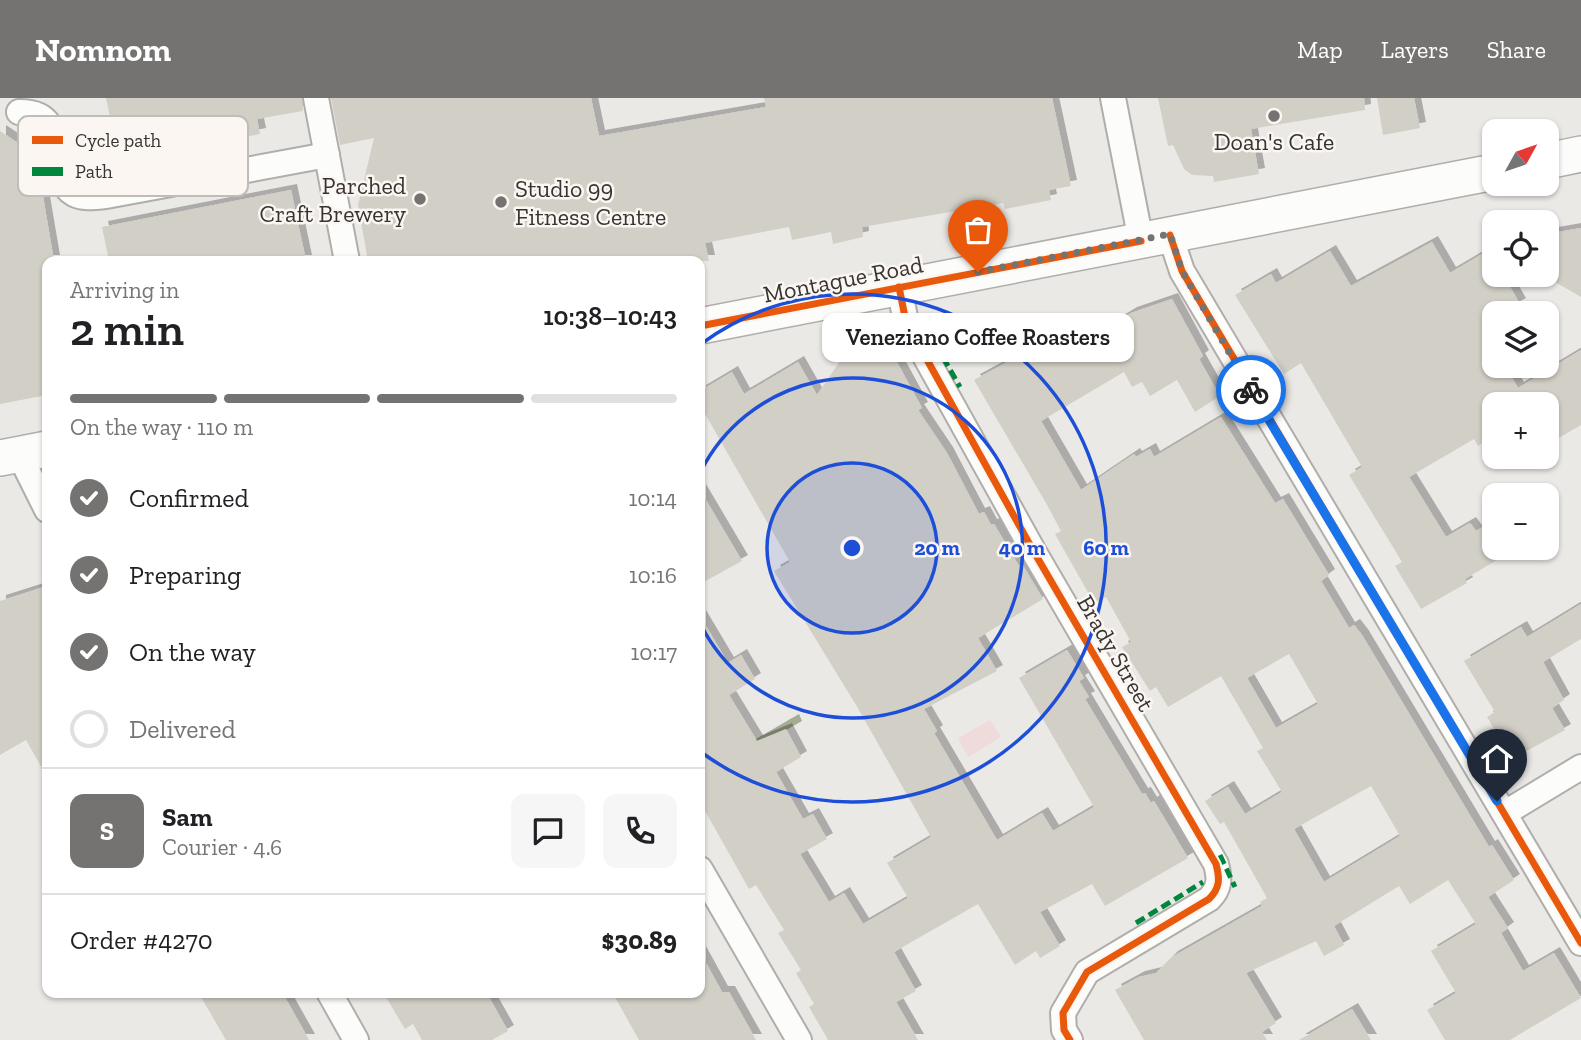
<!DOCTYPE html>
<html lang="en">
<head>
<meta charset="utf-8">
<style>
  body { margin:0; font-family:"Zilla Slab",serif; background:#f6f6f6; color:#202124; height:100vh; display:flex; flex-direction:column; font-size:26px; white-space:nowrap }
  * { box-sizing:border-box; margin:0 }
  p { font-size:23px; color:#757577 }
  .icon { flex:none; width:38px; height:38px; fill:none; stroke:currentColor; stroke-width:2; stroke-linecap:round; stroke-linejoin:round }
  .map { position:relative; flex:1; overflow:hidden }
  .panel { position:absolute; left:42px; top:158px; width:663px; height:742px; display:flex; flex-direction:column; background:#fff; border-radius:14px; box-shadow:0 2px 5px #0004 }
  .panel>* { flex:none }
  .needle { width:46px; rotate:50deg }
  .buttons { position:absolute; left:1482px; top:21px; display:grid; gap:14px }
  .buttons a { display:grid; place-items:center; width:77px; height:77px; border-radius:14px; background:#fff; box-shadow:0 2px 5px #0004; font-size:35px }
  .pin { position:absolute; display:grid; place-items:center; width:60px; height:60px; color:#fff; margin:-72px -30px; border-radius:50% 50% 50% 0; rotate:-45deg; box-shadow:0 0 7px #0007 }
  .pin .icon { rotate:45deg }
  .courier { position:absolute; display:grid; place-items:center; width:70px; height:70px; margin:-35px; border:5px solid #1a73e8; border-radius:50%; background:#fff; color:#222; box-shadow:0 2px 9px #0007 }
  .bubble { position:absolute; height:49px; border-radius:14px; background:#fff; box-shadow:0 2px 5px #0004; font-size:23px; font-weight:600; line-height:49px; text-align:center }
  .headline em { font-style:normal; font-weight:600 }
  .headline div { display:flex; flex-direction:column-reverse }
  .headline { display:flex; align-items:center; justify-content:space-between; height:119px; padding:0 28px }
  h1 { font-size:46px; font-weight:600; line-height:52px }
  .bar { display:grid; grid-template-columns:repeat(4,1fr); gap:10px 7px; align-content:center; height:84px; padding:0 28px }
  .bar i { height:9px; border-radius:5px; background:#e0e0e0 }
  .bar .current { background:#757371 }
  .bar p { grid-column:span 4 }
  .line { display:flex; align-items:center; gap:18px; padding:0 28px; border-top:2px solid #e0e0e0 }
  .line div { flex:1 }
  .round { display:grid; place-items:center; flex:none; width:74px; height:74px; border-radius:14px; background:#f6f6f6 }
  ol { padding:0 28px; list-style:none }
  li { display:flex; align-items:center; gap:21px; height:77px }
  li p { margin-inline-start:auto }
  li .icon { padding:7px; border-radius:50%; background:#757371; color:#fff; stroke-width:4 }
  li:last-child { color:#757577 }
  li i { width:38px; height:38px; border:4px solid #e0e0e0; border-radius:50% }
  header { display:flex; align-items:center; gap:42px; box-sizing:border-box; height:98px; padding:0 35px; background:#757371; color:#fff }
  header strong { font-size:33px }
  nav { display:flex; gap:38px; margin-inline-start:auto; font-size:24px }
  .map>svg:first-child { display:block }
  .pitch { fill:#efdbda }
  .water { fill:url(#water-ripples) }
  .building { fill:#d2cfc6; fill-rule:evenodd; filter:url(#shadow) }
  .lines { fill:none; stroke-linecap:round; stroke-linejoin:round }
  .street-casing { stroke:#b0aeab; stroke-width:28 }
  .secondary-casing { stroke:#b0aeab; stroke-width:38 }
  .street { stroke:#fcfcfb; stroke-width:24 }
  .secondary { stroke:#fcfcfb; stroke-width:35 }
  .quiet { stroke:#00873e; stroke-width:5; stroke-dasharray:10 5; stroke-linecap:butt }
  .cycleway-casing { stroke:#fbf6f1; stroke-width:11 }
  .cycleway { stroke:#e8590c; stroke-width:7 }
  .done { stroke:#757371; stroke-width:7; stroke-dasharray:0 12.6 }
  .route { stroke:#1a73e8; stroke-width:9 }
  .ring { fill:none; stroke:#1d4ed8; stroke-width:3.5 }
  .poi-dot { fill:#757371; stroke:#fbf6f1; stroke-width:2.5 }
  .labels { text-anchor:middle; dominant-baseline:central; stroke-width:5; stroke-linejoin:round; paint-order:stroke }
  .poi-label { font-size:24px; fill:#363432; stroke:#fbf6f1 }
  .street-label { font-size:24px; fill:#363432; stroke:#fbf6f1 }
  .key { fill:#fbf6f1; stroke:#c0bcb8; stroke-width:2 }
  .key-label { font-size:19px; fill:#363432 }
  .centre { fill:#1d4ed8; stroke:#fbf6f1; stroke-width:3.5 }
  .ring-label { font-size:21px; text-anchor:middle; font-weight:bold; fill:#1d4ed8; stroke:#fbf6f1; stroke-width:5; stroke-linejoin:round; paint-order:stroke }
</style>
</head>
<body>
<header>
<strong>Nomnom</strong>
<nav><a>Map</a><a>Layers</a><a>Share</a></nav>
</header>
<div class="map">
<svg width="1581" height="942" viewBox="0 0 1581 942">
  <defs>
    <pattern id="water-ripples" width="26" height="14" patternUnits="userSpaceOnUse" patternTransform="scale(1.75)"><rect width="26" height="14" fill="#a4ac93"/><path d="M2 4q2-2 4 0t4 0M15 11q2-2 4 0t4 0" fill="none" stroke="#868d79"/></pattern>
    <filter id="shadow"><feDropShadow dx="6" dy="-6" stdDeviation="0" flood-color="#0004"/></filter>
  </defs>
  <rect width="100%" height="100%" fill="#ebe9e6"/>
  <polygon class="pitch" points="990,622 1001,639 968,659 958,640"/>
  <polygon class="water" points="799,616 802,623 746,655 742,649"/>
  <g class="building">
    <polygon points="106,0 302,0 303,13 257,21 260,36 127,62 124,46 116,48"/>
    <polygon points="331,0 591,0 599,38 766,9 764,0 1052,0 1071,88 1049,92 1051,102 1005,111 1003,105 862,129 863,139 833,146 831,134 792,142 789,129 705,145 709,163 368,163 358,107 374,40 340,47"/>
    <polygon points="1158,0 1364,0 1365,12 1251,31 1259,76 1214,84 1213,78 1192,77 1184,71 1173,47 1168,48"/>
    <polygon points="1377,0 1414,0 1420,30 1383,37"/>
    <polygon points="0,33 36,57 54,163 47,163 47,297 0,306"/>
    <polygon points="291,92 306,163 109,163 102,129"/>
    <polygon points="1581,130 1581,199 1555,184 1547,184 1547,136"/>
    <polygon points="1432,144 1450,175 1494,149 1494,177 1503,177 1520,206 1503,215 1494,215 1494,220 1481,228 1494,251 1494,268 1505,268 1518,290 1581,252 1581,327 1557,341 1547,324 1547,306 1494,306 1494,337 1478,348 1474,341 1409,379 1446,439 1470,425 1476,433 1485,428 1502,459 1465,481 1467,485 1421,511 1395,468 1402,464 1349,377 1362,369 1301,265 1284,276 1235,197 1271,176 1276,185 1330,153 1351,188"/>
    <path d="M1172 201 1203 258 1199 261 1220 298 1195 314 1177 282 1150 298 1142 284 1132 289 1124 274 1041 323 1081 392 1134 356 1136 359 1150 351 1154 359 1221 319 1275 405 1283 401 1329 477 1321 483 1349 530 1354 527 1362 537 1489 749 1492 747 1514 782 1488 799 1508 830 1501 835 1523 873 1554 855 1581 900 1510 942H1445L1427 912 1456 895 1431 853 1476 826 1448 782 1410 806 1399 788 1334 828 1344 847 1324 858 1316 843 1246 875 1276 925 1262 934 1267 942H1144L1115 892 1139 879 1156 875 1172 859 1262 808 1260 804 1267 800 1224 724 1220 726 1205 703 1228 689 1245 716 1282 694 1257 653 1263 650 1221 578 1168 609 1156 589 1150 593 1122 549 1131 544 1106 499 1094 505 1055 436 1061 433 1046 405 974 282 1070 230 1080 246 1131 215ZM1289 556 1318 606 1276 630 1247 580ZM1371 688 1400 738 1324 784 1294 731Z"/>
    <polygon points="892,255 922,310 918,312 947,355 979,416 984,414 991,427 994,426 1019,468 1022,466 1043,501 978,540 997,573 924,611 937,633 934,635 997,742 1042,715 1053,733 1094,709 1019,580 1067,552 1084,580 1079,583 1089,599 1085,601 1142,696 1145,695 1151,705 1154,703 1188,760 1105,808 1092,786 1040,814 1060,848 1040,860 1036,853 1015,867 978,806 894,854 916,893 896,904 918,942 828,942 809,909 814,906 796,875 801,872 778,835 784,832 756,787 749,791 700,704 700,518 728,565 741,557 755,581 729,597 757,643 786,631 801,659 776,674 803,721 813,716 827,741 800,756 829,804 844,795 863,826 908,800 887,765 931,739 856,607 774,473 790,464 700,307 700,293 732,274 744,296 798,264 817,297 842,260"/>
    <polygon points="700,392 742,463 700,486"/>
    <polygon points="47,488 47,679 26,642 0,657 0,503"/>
    <polygon points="1581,506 1581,541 1543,564 1564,602 1552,610 1565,632 1512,661 1487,619 1495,614 1464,563 1521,529 1527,539"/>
    <polygon points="700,854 722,894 729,894 756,942 639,942 612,894 700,894"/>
    <polygon points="198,894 282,894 309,942 226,942"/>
    <polygon points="383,894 486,894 508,933 492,942 422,942 413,926 405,931"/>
    <polygon points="1352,911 1371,942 1299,942"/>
  </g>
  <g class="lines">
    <g class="street-casing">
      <g id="street">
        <polyline points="316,0 347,163"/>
        <polyline points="1113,0 1141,143"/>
        <path d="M19 14C75 13 42 77 74 96 83 101 96 99 106 98L327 57"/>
        <polyline points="1170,137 1182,173 1581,845"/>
        <path d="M899 189 906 224 1034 454 1216 766C1220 781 1220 790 1209 801L1087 874 1063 915 1064 932 1070 942"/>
        <polyline points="19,356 47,412"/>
        <polyline points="1505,715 1581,669"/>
        <polyline points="700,771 799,942"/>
        <polyline points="329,894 356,942"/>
      </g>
    </g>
    <g class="secondary-casing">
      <g id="secondary">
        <polyline points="1547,63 1581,56"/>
        <polyline points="700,228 1494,74"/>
        <polyline points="0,360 47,351"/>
      </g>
    </g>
    <use href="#street" class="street"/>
    <use href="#secondary" class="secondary"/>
    <g class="quiet">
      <polyline points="936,218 931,238 960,289"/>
      <polyline points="1220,757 1235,789"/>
      <polyline points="1136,825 1203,784"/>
    </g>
    <g class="cycleway-casing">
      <g id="cycleway">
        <polyline points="1170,137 1182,173 1581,845"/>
        <path d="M899 189 906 224 1034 454 1216 766C1220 781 1220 790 1209 801L1087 874 1063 915 1064 932 1070 942"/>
        <polyline points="700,228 1141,143"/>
      </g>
    </g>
    <use href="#cycleway" class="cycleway"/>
  </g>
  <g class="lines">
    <polyline class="done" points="978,174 1170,136 1182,173 1251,292"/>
    <polyline class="route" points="1251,292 1497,703"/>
  </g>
  <circle cx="852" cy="450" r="85" fill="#1d4ed8" fill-opacity=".12"/>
  <g class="ring">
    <circle cx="852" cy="450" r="85"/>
    <path d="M701 373A170 170 0 1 1 701 527"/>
    <path d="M701 246A254 254 0 1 1 701 654"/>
  </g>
  <g class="poi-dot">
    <circle cx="1274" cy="18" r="7"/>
    <circle cx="420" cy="101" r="7"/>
    <circle cx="501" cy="104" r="7"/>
  </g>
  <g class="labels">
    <g class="poi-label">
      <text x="1274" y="43">Doan's Cafe</text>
      <text x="406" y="87" text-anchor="end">Parched<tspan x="406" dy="28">Craft Brewery</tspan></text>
      <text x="515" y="90" text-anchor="start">Studio 99<tspan x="515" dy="28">Fitness Centre</tspan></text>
    </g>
    <g class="street-label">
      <text transform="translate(843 181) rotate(-11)">Montague Road</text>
      <text transform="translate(1116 555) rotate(60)">Brady Street</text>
    </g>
  </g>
  <rect x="18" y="18" width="230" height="80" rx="10" class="key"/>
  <rect x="32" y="38" width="31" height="8" fill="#e8590c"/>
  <rect x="32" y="69" width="31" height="9" fill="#00873e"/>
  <g class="key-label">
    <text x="75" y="49">Cycle path</text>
    <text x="75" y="80">Path</text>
  </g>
  <circle cx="852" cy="450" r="10" class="centre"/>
  <g class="ring-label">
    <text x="937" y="457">20 m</text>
    <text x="1022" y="457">40 m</text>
    <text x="1106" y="457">60 m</text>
  </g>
</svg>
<div class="buttons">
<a><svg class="needle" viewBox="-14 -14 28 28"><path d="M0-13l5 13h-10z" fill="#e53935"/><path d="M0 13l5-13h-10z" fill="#757577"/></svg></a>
<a><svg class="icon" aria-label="locate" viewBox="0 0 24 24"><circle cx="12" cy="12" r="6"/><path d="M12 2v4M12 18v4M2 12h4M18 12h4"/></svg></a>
<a><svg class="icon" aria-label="layers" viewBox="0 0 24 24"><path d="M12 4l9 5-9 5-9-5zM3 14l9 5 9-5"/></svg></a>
<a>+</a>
<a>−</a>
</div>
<div class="pin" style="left:978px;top:174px;background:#ea580c"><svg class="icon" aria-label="bag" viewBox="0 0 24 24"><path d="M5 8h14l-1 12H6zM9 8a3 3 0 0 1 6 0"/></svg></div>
<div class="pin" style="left:1497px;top:703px;background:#1f2937"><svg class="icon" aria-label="home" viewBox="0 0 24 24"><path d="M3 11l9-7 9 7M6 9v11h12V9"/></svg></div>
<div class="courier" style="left:1251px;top:292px"><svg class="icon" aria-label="bike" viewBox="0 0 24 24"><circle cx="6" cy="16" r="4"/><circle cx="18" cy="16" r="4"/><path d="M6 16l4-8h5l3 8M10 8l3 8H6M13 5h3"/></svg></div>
<div class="bubble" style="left:822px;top:215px;width:312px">Veneziano Coffee Roasters</div>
<section class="panel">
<div class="headline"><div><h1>2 min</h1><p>Arriving in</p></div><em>10:38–10:43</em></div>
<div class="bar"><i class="current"></i><i class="current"></i><i class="current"></i><i></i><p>On the way · 110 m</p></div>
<ol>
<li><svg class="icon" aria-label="check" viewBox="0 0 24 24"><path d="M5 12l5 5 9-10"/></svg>Confirmed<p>10:14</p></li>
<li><svg class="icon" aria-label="check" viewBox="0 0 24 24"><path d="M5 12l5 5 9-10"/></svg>Preparing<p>10:16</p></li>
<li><svg class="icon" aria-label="check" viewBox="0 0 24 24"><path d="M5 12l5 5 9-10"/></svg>On the way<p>10:17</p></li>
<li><i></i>Delivered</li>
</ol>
<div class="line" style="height:126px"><b class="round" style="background:#757371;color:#fff">S</b><div><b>Sam</b><p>Courier · 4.6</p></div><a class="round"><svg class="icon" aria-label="chat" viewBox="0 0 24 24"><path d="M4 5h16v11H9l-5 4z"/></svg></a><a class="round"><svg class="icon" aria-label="phone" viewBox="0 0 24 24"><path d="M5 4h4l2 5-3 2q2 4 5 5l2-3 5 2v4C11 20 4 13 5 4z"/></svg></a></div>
<div class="line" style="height:91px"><div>Order #4270</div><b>$30.89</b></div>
</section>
</div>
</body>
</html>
